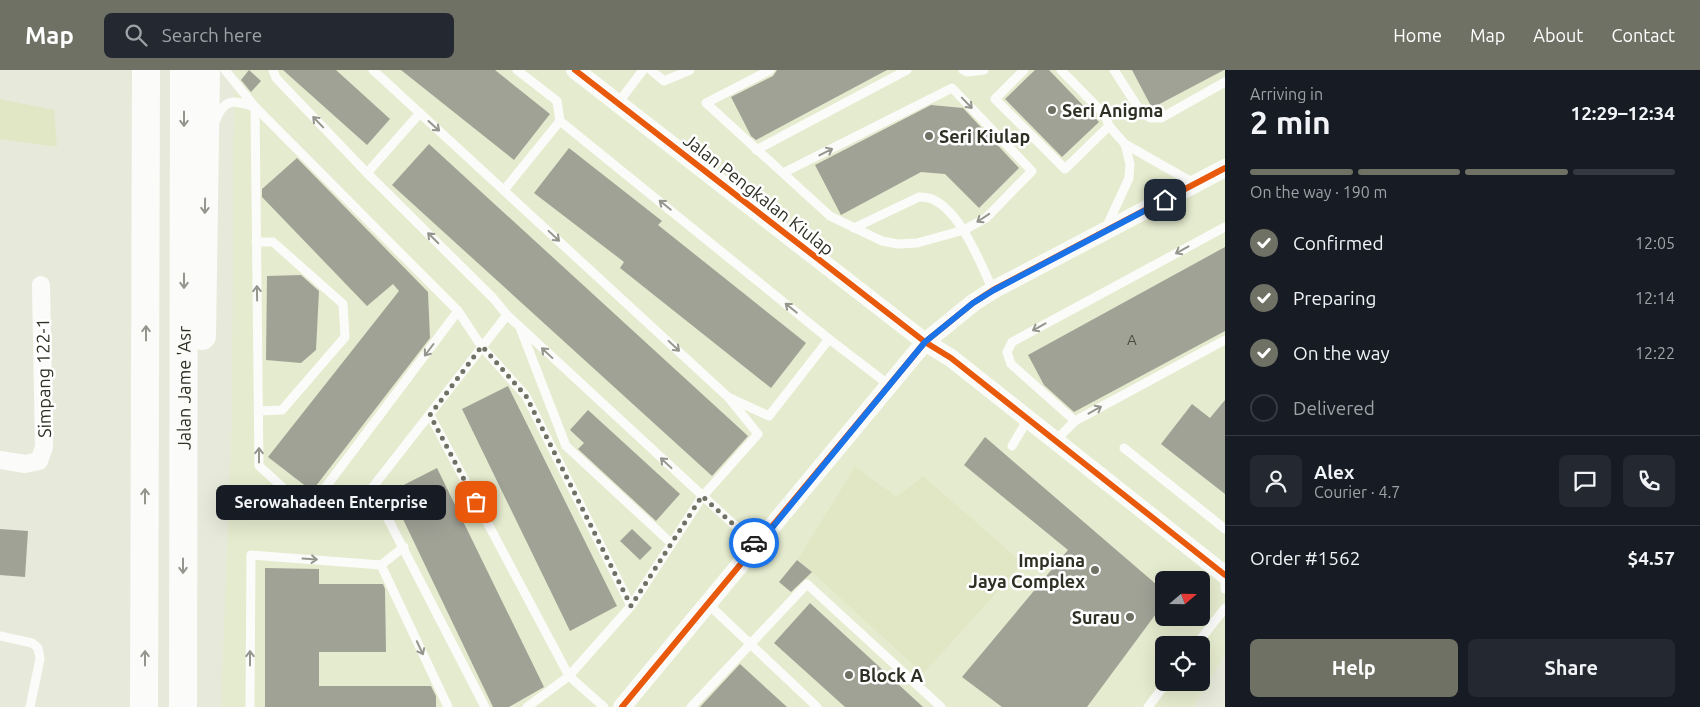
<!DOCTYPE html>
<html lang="en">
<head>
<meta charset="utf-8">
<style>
  body { margin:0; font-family:Ubuntu,sans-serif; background:#242831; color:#f1f3f6; height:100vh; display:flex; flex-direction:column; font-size:19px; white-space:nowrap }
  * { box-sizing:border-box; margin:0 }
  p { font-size:16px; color:#9ea1a6 }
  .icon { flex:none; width:28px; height:28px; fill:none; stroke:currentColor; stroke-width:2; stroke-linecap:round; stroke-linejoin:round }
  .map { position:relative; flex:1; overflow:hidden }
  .details { display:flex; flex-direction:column; background:#171b24; width:475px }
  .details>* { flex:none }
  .needle { width:32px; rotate:70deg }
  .controls { position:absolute; left:1155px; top:501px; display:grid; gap:10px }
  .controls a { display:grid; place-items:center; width:55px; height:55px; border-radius:8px; background:#171b24; box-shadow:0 5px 20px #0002; font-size:25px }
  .pin { position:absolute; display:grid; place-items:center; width:42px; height:42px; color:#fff; margin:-21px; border-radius:10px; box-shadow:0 2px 8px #0006 }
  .courier { position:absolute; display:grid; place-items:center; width:50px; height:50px; margin:-25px; border:4px solid #1a73e8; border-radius:50%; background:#fff; color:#222; box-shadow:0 1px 6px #0007 }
  .bubble { position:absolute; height:35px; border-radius:8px; background:#171b24; box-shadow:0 5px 20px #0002; font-size:16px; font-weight:600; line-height:35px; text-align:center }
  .overview em { font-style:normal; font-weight:600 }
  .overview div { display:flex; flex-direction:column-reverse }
  .overview { display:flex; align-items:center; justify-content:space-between; height:85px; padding:0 25px }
  h1 { font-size:32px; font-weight:600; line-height:38px }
  .bar { display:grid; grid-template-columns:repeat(4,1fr); gap:8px 5px; align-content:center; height:60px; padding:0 25px }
  .bar i { height:6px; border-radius:4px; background:#363941 }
  .bar .active { background:#6f7164 }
  .bar p { grid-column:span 4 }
  .line { display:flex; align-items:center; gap:12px; padding:0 25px; border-top:1px solid #363941 }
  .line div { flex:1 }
  .round { display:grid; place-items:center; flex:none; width:52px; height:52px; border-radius:8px; background:#242831 }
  ol { padding:0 25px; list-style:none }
  li { display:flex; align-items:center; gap:15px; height:55px }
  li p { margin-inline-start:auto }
  li .icon { padding:5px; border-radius:50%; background:#6f7164; color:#fff; stroke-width:4 }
  li:last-child { color:#9ea1a6 }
  li i { width:28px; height:28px; border:2px solid #363941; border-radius:50% }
  .action { display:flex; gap:10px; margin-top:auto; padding:10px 25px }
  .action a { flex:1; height:58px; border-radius:8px; background:#6f7164; color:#fff; font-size:20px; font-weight:600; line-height:58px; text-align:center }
  .action a+a { background:#242831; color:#f1f3f6 }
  header { display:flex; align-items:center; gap:30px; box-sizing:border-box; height:70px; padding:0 25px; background:#6f7164; color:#fff }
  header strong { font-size:24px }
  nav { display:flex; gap:28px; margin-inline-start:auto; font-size:18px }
  .search { width:350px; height:45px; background:#242831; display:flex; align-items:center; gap:12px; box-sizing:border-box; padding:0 18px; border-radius:8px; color:#9ea1a6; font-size:19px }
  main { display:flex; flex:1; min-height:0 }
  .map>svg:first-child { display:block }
  .built { fill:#e5ebce; fill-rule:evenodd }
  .green { fill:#e1e7c5 }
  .building { fill:#a0a296 }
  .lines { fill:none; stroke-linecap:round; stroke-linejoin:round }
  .service { stroke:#fbfcf9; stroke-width:9 }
  .minor { stroke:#fbfcf9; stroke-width:18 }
  .primary { stroke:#fbfcf9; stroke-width:28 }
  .cycleway-casing { stroke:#fff; stroke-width:9 }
  .cycleway { stroke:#e8590c; stroke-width:6 }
  .oneway { stroke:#94968e }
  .done { stroke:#6f7164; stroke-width:5; stroke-dasharray:0 9 }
  .route { stroke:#1a73e8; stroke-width:6 }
  .poi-dot { fill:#6f7164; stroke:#fff; stroke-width:2 }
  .labels { text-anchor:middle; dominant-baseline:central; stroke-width:5; stroke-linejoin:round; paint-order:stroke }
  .number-label { font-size:15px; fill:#4a4c40 }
  .poi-label { font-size:18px; font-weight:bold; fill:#2e3024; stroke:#fff; text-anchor:start }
  .street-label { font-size:18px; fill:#2e3024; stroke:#fff }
</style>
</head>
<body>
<header>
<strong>Map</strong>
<div class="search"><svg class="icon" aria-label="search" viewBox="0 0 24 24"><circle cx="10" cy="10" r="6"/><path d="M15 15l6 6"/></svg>Search here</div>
<nav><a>Home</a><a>Map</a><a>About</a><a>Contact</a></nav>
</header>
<main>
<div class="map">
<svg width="1225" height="637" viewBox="0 0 1225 637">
  <rect width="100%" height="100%" fill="#e7eada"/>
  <path class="built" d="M234 0H1225V585L1193 637H221L232 354ZM1164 510H1201V548H1164ZM1164 575H1201V612H1164Z"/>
  <g class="green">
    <polygon points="0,29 54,40 57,77 0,69"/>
    <polygon points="855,397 897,427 923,406 1023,493 923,604 798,489"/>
  </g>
  <g class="building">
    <polygon points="249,0 261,11 251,22 241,10"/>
    <polygon points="283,0 336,0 390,49 367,75"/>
    <polygon points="401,0 495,0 550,44 514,90"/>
    <polygon points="777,0 887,0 756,70 751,66 731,27 773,6"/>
    <polygon points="1035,0 1049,0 1099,52 1062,87 1005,29"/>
    <polygon points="1132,0 1224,0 1152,38"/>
    <polygon points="931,35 963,38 1019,98 979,138 945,104 921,102 841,145 815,95"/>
    <polygon points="429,74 748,366 712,406 392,115"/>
    <polygon points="569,78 662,151 658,155 806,273 771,318 620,198 624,192 534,123"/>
    <polygon points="297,88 428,222 430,268 312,421 268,387 399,221 393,214 367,236 262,127 262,119"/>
    <polygon points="1225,177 1225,261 1074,342 1044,315 1028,285"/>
    <polygon points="301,205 319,221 316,280 301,293 266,290 267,206"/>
    <polygon points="508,316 617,536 570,561 462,339"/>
    <polygon points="1225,330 1225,424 1161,374 1192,334 1210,348"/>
    <polygon points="588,340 680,424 656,451 578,379 584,373 570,360"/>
    <polygon points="985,367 1164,521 1164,533 1087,637 1002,637 962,607 1068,480 964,395"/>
    <polygon points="437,398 544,617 509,637 493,637 390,422"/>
    <polygon points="0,459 28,461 25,507 0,505"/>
    <polygon points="632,459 652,478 640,490 620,471"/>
    <polygon points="797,490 812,502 791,522 779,512"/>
    <polygon points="265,498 319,499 319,514 383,514 385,519 386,582 319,582 319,616 431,616 436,626 436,637 265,637"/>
    <polygon points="810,533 923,637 845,637 774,573"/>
    <polygon points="740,594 787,637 700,637"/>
  </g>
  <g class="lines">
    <g class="service">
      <polyline points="225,0 255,37 458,241 482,277 526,326 631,536"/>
      <polyline points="273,0 276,8 367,103 493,228 507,245 757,476"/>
      <polyline points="373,0 728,327 758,364 702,427 631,536 569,606 527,637"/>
      <polyline points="517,0 557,31 560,51 829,269 889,315"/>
      <polyline points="651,0 664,11 690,0"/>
      <polyline points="770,0 706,33 830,146 882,171 898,174 917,173 964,160 986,148 1032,101 952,18 783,103"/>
      <polyline points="963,0 967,2 984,0"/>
      <polyline points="1024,0 995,29 1065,99 1109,56"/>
      <polyline points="1061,0 1105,45 1109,56 1125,74 1195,114"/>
      <polyline points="1114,0 1141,42 1150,48 1161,48 1225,12"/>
      <polyline points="618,33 643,0"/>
      <polyline points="255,37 259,396 298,431 312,430 322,422 458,241"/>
      <path d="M215 52C224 27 234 30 255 37"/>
      <polyline points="756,80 907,0"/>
      <polyline points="367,103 420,43"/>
      <polyline points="504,120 560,51"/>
      <polyline points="1225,157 1012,272 1007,282 1011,294 1075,351 1225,270"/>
      <path d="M854 158 919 127C955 124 980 193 993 220"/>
      <polyline points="1106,158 1129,108 1130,94 1125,74"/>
      <polyline points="256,172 273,172 343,234 345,267 282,340 259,341"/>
      <polyline points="521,260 566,376 671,473"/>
      <polyline points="730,328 769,346 829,269"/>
      <polyline points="430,345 569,606 604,637"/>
      <polyline points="1056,370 1075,351"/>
      <polyline points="1012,376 1028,349"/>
      <polyline points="1124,378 1225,459"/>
      <polyline points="381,495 404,477"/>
      <polyline points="1225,505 1225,519"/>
      <polyline points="708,534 817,637"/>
      <polyline points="0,566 32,573 38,578 40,589 30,637"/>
      <polyline points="1196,575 1225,538"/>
      <polyline points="250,637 251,485 381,495 448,637"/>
      <polyline points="485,637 372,418 507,245"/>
      <polyline points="691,637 807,514 941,637"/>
      <polyline points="1148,637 1167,612"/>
    </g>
    <g class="minor">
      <polyline points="575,0 925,272 951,288 1225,505"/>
      <polyline points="0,390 25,394 39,391 44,377 41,215"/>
      <polyline points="622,637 925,272 973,233 993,220 1225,98"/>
    </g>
    <g class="primary">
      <polyline points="202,266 206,0"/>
      <polyline points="144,637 146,0"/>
      <path id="s1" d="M183 637 184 0"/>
    </g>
    <g class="cycleway-casing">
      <g id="cycleway">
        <polyline points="575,0 925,272 951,288 1225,505"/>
        <polyline points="622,637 925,272 973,233 993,220 1225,98"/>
      </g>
    </g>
    <use href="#cycleway" class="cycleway"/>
  </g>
  <defs><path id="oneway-shaft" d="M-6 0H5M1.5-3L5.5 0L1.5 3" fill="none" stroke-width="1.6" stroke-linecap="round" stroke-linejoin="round" transform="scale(1.25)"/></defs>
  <g class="oneway">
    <use href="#oneway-shaft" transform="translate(967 33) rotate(46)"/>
    <use href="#oneway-shaft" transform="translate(184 49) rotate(90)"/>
    <use href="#oneway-shaft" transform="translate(318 52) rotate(-134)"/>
    <use href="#oneway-shaft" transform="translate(434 56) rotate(42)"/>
    <use href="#oneway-shaft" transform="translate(826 82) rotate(-27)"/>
    <use href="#oneway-shaft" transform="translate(665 135) rotate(-141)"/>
    <use href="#oneway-shaft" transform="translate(205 136) rotate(91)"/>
    <use href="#oneway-shaft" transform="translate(983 148) rotate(146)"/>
    <use href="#oneway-shaft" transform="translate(554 166) rotate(43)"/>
    <use href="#oneway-shaft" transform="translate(433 168) rotate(-135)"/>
    <use href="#oneway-shaft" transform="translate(1182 180) rotate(151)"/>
    <use href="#oneway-shaft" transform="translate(184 211) rotate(90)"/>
    <use href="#oneway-shaft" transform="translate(257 223) rotate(-91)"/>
    <use href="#oneway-shaft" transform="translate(791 238) rotate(-141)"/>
    <use href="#oneway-shaft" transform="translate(1039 257) rotate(151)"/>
    <use href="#oneway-shaft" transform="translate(146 263) rotate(-90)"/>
    <use href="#oneway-shaft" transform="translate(674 276) rotate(43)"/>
    <use href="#oneway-shaft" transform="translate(429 280) rotate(127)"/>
    <use href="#oneway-shaft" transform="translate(547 283) rotate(-137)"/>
    <use href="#oneway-shaft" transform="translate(1095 340) rotate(-29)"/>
    <use href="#oneway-shaft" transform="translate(259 385) rotate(-90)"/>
    <use href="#oneway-shaft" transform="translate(666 393) rotate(-137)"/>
    <use href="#oneway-shaft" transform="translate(145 426) rotate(-90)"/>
    <use href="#oneway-shaft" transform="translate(310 489) rotate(4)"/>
    <use href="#oneway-shaft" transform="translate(183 496) rotate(90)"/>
    <use href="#oneway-shaft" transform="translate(420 578) rotate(65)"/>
    <use href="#oneway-shaft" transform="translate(145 588) rotate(-90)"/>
    <use href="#oneway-shaft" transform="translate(250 588) rotate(-90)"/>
  </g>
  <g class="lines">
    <polyline class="done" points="476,432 430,345 482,276 526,326 631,536 702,426 754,473"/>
    <polyline class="route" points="754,473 757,476 925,272 973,233 994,220 1165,130"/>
  </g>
  <g class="poi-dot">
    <circle cx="1052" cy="40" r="5"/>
    <circle cx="929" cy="66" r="5"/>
    <circle cx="1095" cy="500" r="5"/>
    <circle cx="1130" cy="547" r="5"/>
    <circle cx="849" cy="605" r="5"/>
  </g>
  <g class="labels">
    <g class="number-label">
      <text x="1132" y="269">A</text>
    </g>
    <g class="poi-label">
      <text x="1062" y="40">Seri Anigma</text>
      <text x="939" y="66">Seri Kiulap</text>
      <text x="1085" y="490" text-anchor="end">Impiana<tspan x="1085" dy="21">Jaya Complex</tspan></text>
      <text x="1120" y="547" text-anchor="end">Surau</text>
      <text x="859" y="605">Block A</text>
    </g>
    <g class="street-label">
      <text transform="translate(759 124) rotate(38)">Jalan Pengkalan Kiulap</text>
      <text transform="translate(43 308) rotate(-91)">Simpang 122-1</text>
      <text stroke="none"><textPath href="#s1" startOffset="319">Jalan Jame 'Asr</textPath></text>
    </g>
  </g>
</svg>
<div class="controls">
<a><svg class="needle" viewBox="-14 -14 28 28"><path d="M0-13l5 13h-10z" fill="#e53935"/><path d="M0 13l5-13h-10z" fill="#9ea1a6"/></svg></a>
<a><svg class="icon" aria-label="locate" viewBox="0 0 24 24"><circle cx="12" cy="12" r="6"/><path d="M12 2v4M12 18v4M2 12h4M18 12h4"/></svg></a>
</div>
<div class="pin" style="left:476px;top:432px;background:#ea580c"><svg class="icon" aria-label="bag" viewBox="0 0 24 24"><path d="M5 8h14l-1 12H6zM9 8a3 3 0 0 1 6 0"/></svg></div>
<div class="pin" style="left:1165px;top:130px;background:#1f2937"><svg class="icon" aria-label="home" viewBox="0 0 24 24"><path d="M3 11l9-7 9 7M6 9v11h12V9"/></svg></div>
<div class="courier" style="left:754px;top:473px"><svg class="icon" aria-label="car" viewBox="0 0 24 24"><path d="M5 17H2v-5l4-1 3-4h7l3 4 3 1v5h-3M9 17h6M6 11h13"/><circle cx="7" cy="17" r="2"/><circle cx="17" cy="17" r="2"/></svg></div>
<div class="bubble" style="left:216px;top:415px;width:230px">Serowahadeen Enterprise</div>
</div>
<section class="details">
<div class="overview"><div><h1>2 min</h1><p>Arriving in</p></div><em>12:29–12:34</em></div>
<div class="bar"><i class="active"></i><i class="active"></i><i class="active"></i><i></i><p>On the way · 190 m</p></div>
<ol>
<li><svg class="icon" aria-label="check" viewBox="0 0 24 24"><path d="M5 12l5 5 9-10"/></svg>Confirmed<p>12:05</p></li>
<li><svg class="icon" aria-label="check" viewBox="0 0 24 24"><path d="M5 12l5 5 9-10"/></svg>Preparing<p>12:14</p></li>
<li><svg class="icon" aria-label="check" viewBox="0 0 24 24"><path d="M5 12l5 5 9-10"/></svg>On the way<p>12:22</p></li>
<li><i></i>Delivered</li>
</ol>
<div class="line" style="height:90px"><a class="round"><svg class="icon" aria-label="person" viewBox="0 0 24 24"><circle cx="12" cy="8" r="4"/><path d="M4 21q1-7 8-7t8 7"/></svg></a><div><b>Alex</b><p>Courier · 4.7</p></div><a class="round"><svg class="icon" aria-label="chat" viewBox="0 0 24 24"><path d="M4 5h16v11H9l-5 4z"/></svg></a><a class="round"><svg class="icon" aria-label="phone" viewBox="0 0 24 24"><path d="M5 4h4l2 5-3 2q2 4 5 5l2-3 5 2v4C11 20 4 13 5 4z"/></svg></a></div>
<div class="line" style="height:65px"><div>Order #1562</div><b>$4.57</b></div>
<div class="action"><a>Help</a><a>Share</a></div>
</section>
</main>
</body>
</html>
